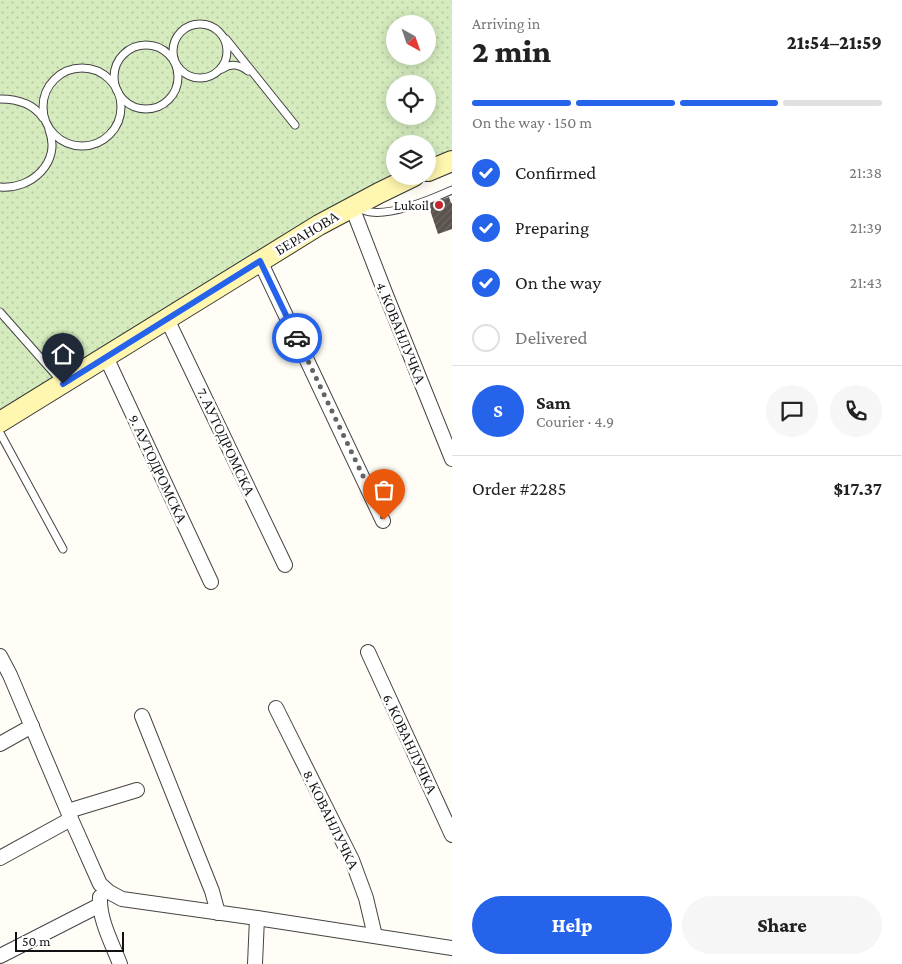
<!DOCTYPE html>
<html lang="en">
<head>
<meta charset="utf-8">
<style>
  body { margin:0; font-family:"Crimson Pro",serif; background:#f6f6f6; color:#222; height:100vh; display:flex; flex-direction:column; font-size:19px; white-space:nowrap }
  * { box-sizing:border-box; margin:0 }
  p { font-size:16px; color:#767676 }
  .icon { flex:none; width:28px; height:28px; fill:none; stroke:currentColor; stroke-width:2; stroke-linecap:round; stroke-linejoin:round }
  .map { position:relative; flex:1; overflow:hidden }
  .details { display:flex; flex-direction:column; background:#fff; width:450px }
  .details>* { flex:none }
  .needle { width:32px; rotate:140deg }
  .fabs { position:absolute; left:386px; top:15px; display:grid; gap:10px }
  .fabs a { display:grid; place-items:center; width:50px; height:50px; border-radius:50%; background:#fff; box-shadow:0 2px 12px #0003; font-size:25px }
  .scale { position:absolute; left:15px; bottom:12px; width:109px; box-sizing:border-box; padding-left:5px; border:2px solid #111; border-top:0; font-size:14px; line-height:18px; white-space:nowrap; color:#111; -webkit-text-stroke:4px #fff; paint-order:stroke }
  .pin { position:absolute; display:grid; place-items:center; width:42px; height:42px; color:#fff; margin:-51px -21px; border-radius:50% 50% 50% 0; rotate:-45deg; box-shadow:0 0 5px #0007 }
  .pin .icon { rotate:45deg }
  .courier { position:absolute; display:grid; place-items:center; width:50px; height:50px; margin:-25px; border:4px solid #2563eb; border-radius:50%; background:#fff; color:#222; box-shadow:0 1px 6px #0007 }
  .overview em { font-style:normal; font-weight:800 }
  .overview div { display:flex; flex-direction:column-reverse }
  .overview { display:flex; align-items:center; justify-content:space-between; height:85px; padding:0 20px }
  h1 { font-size:32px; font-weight:800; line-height:38px }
  .bar { display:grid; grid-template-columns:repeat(4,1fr); gap:8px 5px; align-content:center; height:60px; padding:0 20px }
  .bar i { height:6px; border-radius:4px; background:#e0e0e0 }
  .bar .current { background:#2563eb }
  .bar p { grid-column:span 4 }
  .line { display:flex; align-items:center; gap:12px; padding:0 20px; border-top:1px solid #e0e0e0 }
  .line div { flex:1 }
  .round { display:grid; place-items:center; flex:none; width:52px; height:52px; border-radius:26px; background:#f6f6f6 }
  ol { padding:0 20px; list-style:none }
  li { display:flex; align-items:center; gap:15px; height:55px }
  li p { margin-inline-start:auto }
  li .icon { padding:5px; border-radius:50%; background:#2563eb; color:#fff; stroke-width:4 }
  li:last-child { color:#767676 }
  li i { width:28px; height:28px; border:2px solid #e0e0e0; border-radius:50% }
  .button { display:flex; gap:10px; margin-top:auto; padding:10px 20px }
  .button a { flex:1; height:58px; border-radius:30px; background:#2563eb; color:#fff; font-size:20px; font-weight:800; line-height:58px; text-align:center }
  .button a+a { background:#f6f6f6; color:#222 }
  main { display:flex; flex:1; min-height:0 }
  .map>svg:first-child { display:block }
  .grass { fill:url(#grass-dots); fill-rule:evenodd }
  .building { fill:url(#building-hatch) }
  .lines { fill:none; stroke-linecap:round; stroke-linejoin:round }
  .lane-casing { stroke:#444; stroke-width:9 }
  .street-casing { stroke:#444; stroke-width:16 }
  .secondary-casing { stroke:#333; stroke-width:22 }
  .lane { stroke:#fff; stroke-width:7 }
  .street { stroke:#fff; stroke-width:14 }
  .secondary { stroke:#fff6b0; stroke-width:20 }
  .done { stroke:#646461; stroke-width:5; stroke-dasharray:0 9 }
  .route { stroke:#2563eb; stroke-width:6 }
  .poi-dot { fill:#c4262e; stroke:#fff; stroke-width:2 }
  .labels { text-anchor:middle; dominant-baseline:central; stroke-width:5; stroke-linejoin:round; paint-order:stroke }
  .poi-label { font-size:14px; fill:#111; stroke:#fff; text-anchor:end }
  .street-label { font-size:14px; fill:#111; stroke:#fff }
</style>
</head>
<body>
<main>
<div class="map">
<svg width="452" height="964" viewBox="0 0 452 964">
  <defs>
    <pattern id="grass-dots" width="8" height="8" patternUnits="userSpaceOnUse" patternTransform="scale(1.25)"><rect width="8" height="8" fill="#d5ebbd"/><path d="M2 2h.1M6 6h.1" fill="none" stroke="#b6c8a1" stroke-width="1.8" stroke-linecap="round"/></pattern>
    <pattern id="building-hatch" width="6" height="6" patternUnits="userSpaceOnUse" patternTransform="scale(1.25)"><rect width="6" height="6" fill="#5a524d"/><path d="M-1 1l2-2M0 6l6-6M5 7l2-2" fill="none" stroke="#6d6662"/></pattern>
  </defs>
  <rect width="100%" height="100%" fill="#fffdf5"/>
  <path class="grass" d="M0 0H452V161L428 171V144H395V176L0 422ZM395 24H428V56H395ZM395 84H428V116H395Z"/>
  <polygon class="building" points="449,197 451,203 452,203 452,229 438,234 428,204"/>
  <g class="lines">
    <g class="lane-casing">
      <g id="lane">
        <circle cx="200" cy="51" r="27"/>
        <polyline points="226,39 295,125"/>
        <circle cx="146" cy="77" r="32"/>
        <circle cx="82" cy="107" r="39"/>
        <path d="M222 69C231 63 239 64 248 71"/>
        <path d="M0 99C17 99 33 103 43 118"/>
        <path d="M0 187C31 190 62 162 49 130"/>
        <path d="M360 209C363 210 367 212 371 212 393 215 432 199 452 190"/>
        <polyline points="0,312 61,381"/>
        <polyline points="0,433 63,549"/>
      </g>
    </g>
    <g class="street-casing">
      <g id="street">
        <polyline points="352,207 386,295 452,459"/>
        <polyline points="260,261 383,521"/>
        <polyline points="167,319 285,565"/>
        <polyline points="106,357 211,582"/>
        <polyline points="368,652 452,835"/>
        <polyline points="0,656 10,675 71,819 100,884 109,892 122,899 257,918 452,948"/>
        <polyline points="276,708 352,860 366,898 375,936"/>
        <polyline points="142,716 212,891 218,913"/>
        <polyline points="0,744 32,726"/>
        <polyline points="68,811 137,790"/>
        <polyline points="0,858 71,819"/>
        <path d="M100 897C99 920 112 943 120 964"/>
        <polyline points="0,956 100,905"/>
        <polyline points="255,964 257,918"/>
      </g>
    </g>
    <g class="secondary-casing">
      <g id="secondary">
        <polyline points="428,171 452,161"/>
        <polyline points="0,422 319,225 379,193 414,176"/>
      </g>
    </g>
    <use href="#lane" class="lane"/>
    <use href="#street" class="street"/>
    <use href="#secondary" class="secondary"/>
  </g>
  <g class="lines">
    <polyline class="done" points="297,338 384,520"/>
    <polyline class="route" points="63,384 260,261 297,338"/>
  </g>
  <circle class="poi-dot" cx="439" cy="205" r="5"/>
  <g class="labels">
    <g class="poi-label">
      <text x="429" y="205">Lukoil</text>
    </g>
    <g class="street-label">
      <text transform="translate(307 233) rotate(-31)">БЕРАНОВА</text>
      <text transform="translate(401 333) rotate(68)">4. КОВАНЛУЧКА</text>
      <text transform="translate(226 442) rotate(65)">7. АУТОДРОМСКА</text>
      <text transform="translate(158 469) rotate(65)">9. АУТОДРОМСКА</text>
      <text transform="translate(410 744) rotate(65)">6. КОВАНЛУЧКА</text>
      <text transform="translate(331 820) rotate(64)">8. КОВАНЛУЧКА</text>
    </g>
  </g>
</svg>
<div class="fabs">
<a><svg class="needle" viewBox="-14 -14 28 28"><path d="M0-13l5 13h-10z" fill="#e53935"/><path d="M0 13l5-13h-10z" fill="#767676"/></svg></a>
<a><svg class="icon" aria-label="locate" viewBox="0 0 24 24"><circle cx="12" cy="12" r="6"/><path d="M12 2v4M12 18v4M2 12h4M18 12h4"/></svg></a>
<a><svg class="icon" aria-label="layers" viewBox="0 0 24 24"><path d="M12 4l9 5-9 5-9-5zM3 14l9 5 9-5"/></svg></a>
</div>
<div class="scale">50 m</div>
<div class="pin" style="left:384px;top:520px;background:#ea580c"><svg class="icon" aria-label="bag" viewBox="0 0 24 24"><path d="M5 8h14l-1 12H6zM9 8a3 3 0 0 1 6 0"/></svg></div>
<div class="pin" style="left:63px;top:384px;background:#1f2937"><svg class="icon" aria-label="home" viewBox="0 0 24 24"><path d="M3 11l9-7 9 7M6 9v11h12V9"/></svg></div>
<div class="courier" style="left:297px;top:338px"><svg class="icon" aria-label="car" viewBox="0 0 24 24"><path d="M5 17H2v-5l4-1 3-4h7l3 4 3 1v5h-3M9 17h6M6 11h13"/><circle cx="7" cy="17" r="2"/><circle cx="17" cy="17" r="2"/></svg></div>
</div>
<section class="details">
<div class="overview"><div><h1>2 min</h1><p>Arriving in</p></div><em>21:54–21:59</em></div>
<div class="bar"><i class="current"></i><i class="current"></i><i class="current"></i><i></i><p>On the way · 150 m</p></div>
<ol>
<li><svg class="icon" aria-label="check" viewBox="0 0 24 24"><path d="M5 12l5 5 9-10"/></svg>Confirmed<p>21:38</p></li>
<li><svg class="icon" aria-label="check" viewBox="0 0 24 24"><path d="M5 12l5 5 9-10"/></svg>Preparing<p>21:39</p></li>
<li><svg class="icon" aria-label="check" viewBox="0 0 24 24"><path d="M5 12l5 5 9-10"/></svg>On the way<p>21:43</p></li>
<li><i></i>Delivered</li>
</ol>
<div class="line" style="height:90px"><b class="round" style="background:#2563eb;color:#fff">S</b><div><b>Sam</b><p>Courier · 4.9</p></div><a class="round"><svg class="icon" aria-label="chat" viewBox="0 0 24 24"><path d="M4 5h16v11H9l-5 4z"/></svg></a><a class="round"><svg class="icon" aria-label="phone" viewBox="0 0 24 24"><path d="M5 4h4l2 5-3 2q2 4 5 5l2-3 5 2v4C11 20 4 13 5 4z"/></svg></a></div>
<div class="line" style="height:65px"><div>Order #2285</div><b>$17.37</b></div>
<div class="button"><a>Help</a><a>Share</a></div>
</section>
</main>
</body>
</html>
